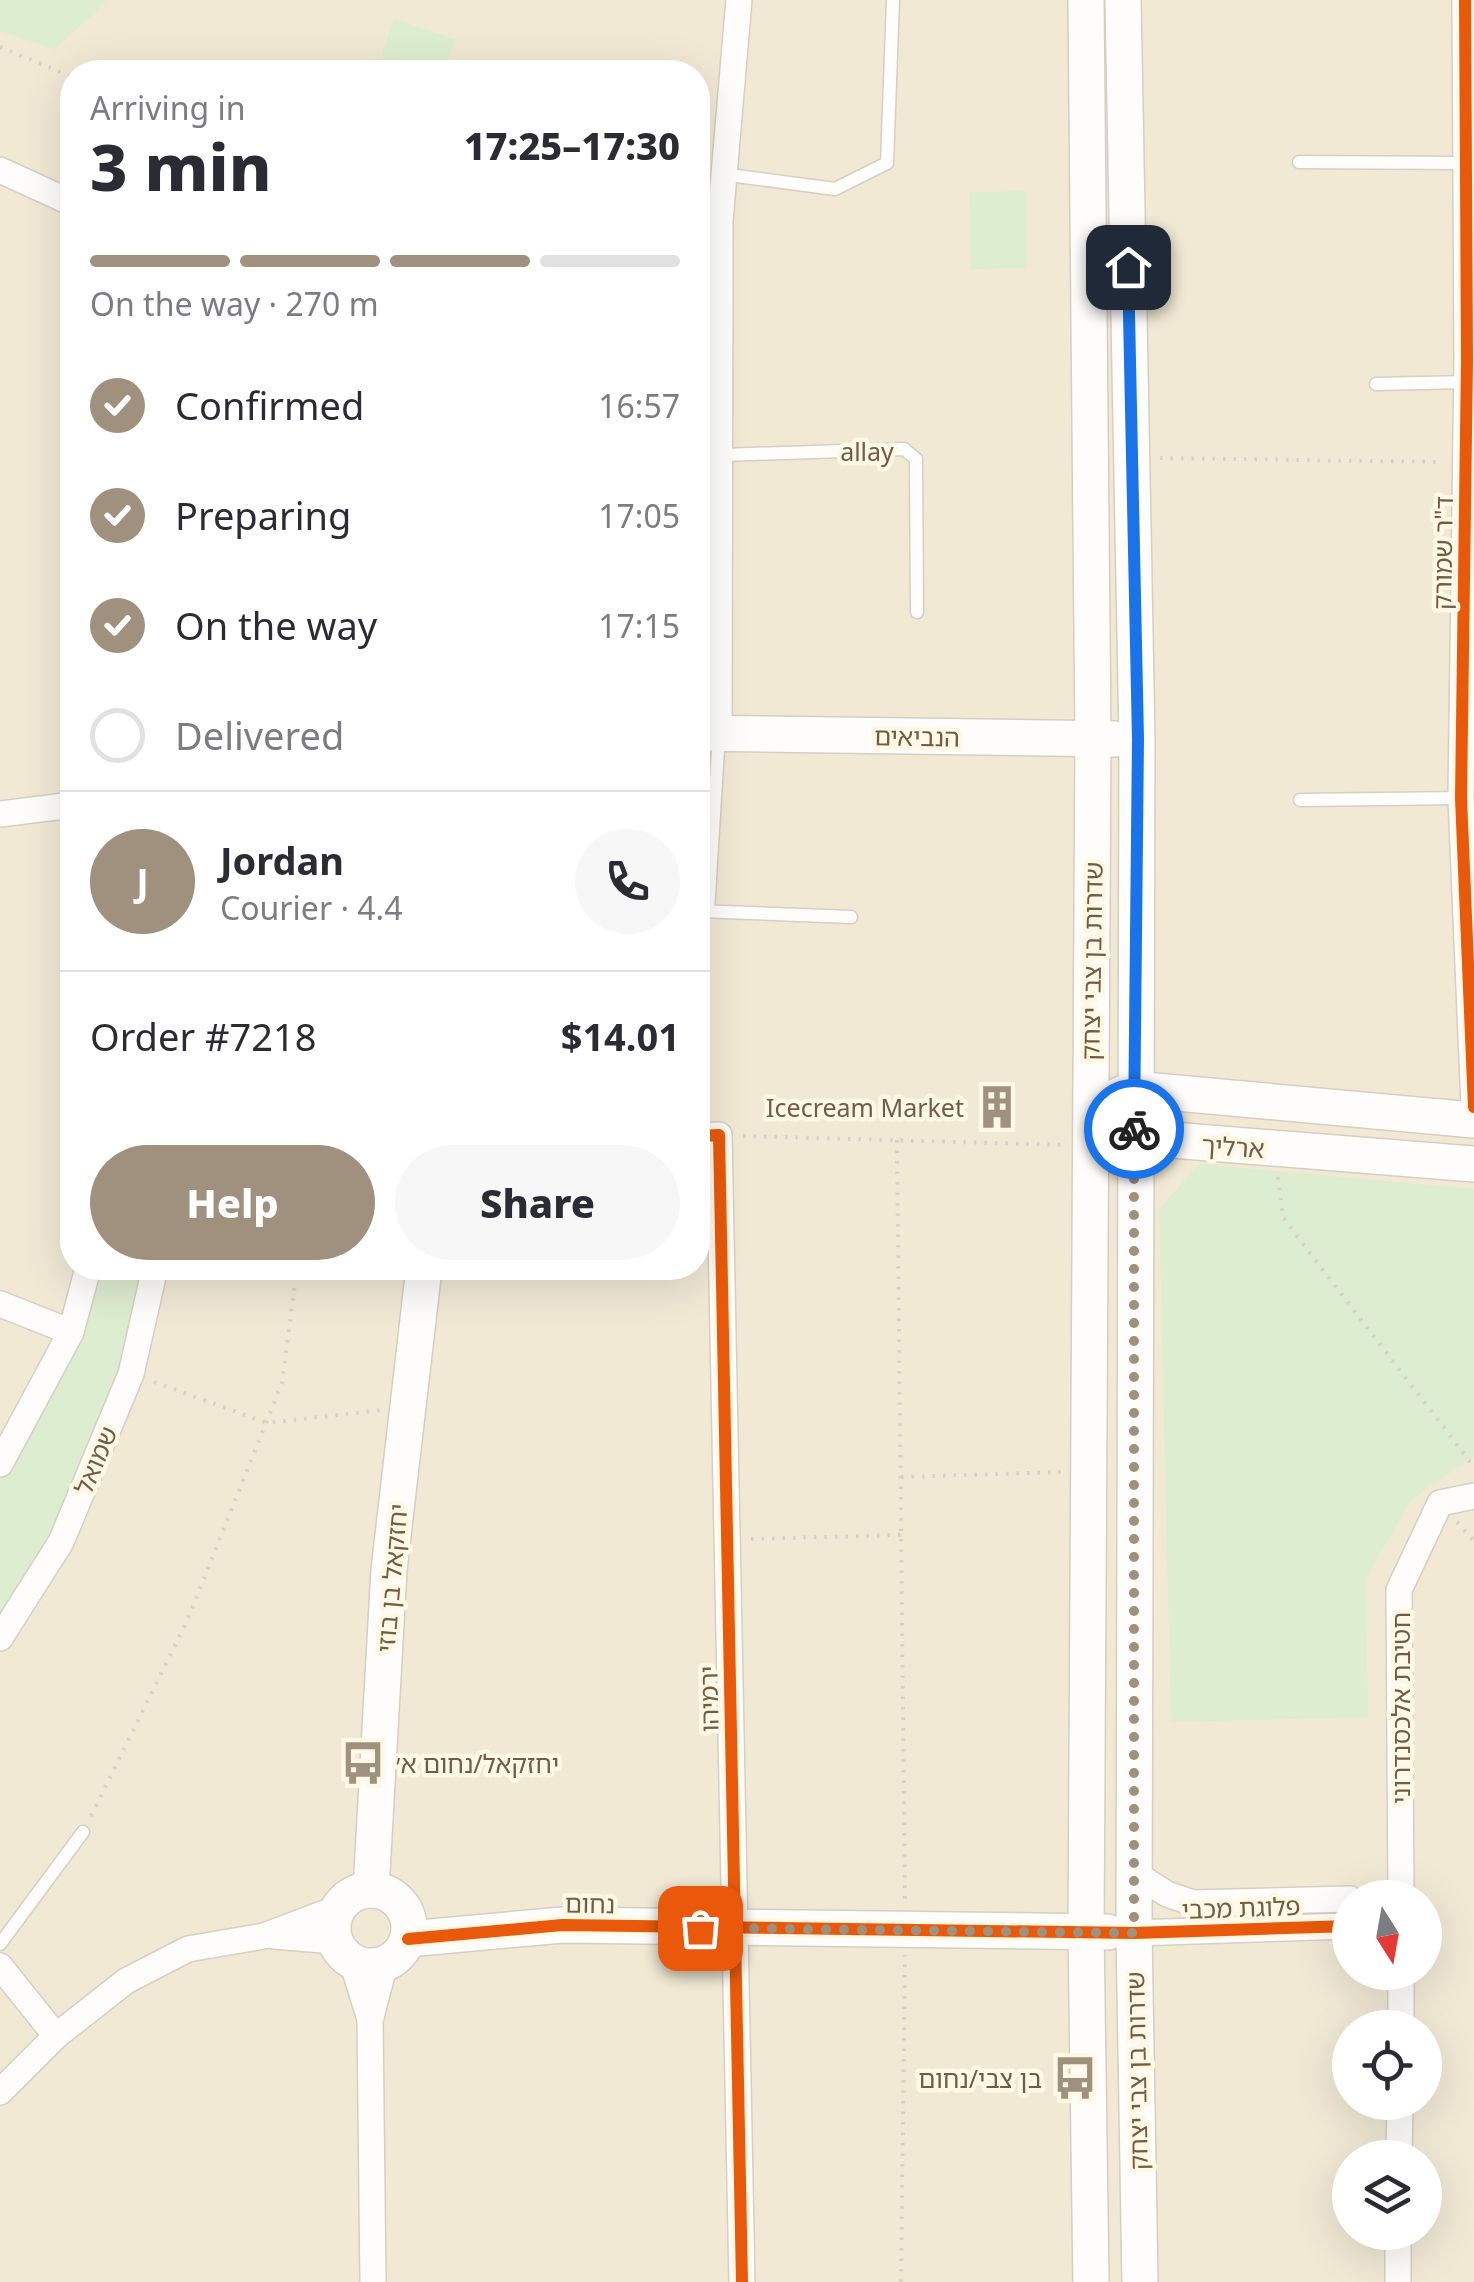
<!DOCTYPE html>
<html lang="en">
<head>
<meta charset="utf-8">
<style>
  body { margin:0; font-family:"Noto Sans","Noto Sans Hebrew",sans-serif; background:#f7f7f7; color:#2b2b33; height:100vh; display:flex; flex-direction:column; font-size:38px; white-space:nowrap }
  * { box-sizing:border-box; margin:0 }
  p { font-size:32px; color:#7c7c81 }
  .icon { flex:none; width:55px; height:55px; fill:none; stroke:currentColor; stroke-width:2; stroke-linecap:round; stroke-linejoin:round }
  .map { position:relative; flex:1; overflow:hidden }
  .drawer { position:absolute; left:60px; top:60px; width:650px; height:1220px; display:flex; flex-direction:column; background:#fff; border-radius:40px; box-shadow:0 10px 40px #0002 }
  .drawer>* { flex:none }
  .needle { width:65px; rotate:169deg }
  .tools { position:absolute; left:1332px; top:1880px; display:grid; gap:20px }
  .tools a { display:grid; place-items:center; width:110px; height:110px; border-radius:50%; background:#fff; box-shadow:0 10px 40px #0002; font-size:50px }
  .pin { position:absolute; display:grid; place-items:center; width:85px; height:85px; color:#fff; margin:-42px; border-radius:20px; box-shadow:0 5px 15px #0006 }
  .courier { position:absolute; display:grid; place-items:center; width:100px; height:100px; margin:-50px; border:8px solid #1a73e8; border-radius:50%; background:#fff; color:#222; box-shadow:0 2px 12px #0007 }
  .overview em { font-style:normal; font-weight:800 }
  .overview div { display:flex; flex-direction:column-reverse }
  .overview { display:flex; align-items:center; justify-content:space-between; height:170px; padding:0 30px }
  h1 { font-size:65px; font-weight:800; line-height:75px }
  .bar { display:grid; grid-template-columns:repeat(4,1fr); gap:15px 10px; align-content:center; height:120px; padding:0 30px }
  .bar i { height:12px; border-radius:8px; background:#e1e1e2 }
  .bar .on { background:#a0907e }
  .bar p { grid-column:span 4 }
  .line { display:flex; align-items:center; gap:25px; padding:0 30px; border-top:2px solid #e1e1e2 }
  .line div { flex:1 }
  .round { display:grid; place-items:center; flex:none; width:105px; height:105px; border-radius:52px; background:#f7f7f7 }
  ol { padding:0 30px; list-style:none }
  li { display:flex; align-items:center; gap:30px; height:110px }
  li p { margin-inline-start:auto }
  li .icon { padding:10px; border-radius:50%; background:#a0907e; color:#fff; stroke-width:4 }
  li:last-child { color:#7c7c81 }
  li i { width:55px; height:55px; border:5px solid #e1e1e2; border-radius:50% }
  .cta { display:flex; gap:20px; margin-top:auto; padding:20px 30px }
  .cta a { flex:1; height:115px; border-radius:60px; background:#a0907e; color:#fff; font-size:40px; font-weight:800; line-height:115px; text-align:center }
  .cta a+a { background:#f7f7f7; color:#2b2b33 }
  .map>svg:first-child { display:block }
  .residential { fill:#f1e9d4; fill-rule:evenodd }
  .green { fill:#ddedcf }
  .lines { fill:none; stroke-linecap:round; stroke-linejoin:round }
  .lane-casing { stroke:#d6cfc3; stroke-width:15 }
  .street-casing { stroke:#d6cfc3; stroke-width:28 }
  .secondary-casing { stroke:#d5cec2; stroke-width:38 }
  .path { stroke:#d7d0c8; stroke-width:4; stroke-dasharray:2.5 8; stroke-linecap:butt }
  .lane { stroke:#fefdfb; stroke-width:12 }
  .street { stroke:#fefdfb; stroke-width:25 }
  .secondary { stroke:#fefdfb; stroke-width:35 }
  .cycleway-casing { stroke:#fff8e4; stroke-width:19 }
  .cycleway { stroke:#e8590c; stroke-width:12 }
  .done { stroke:#a0907e; stroke-width:10; stroke-dasharray:0 18 }
  .route { stroke:#1a73e8; stroke-width:12 }
  .labels { text-anchor:middle; dominant-baseline:central; stroke-width:9; stroke-linejoin:round; paint-order:stroke }
  .street-label { font-size:25px; fill:#725c46; stroke:#fff8e4 }
  .poi-label { font-size:25px; fill:#725c46; stroke:#fff8e4; text-anchor:end }
</style>
</head>
<body>
<div class="map">
<svg width="1474" height="2282" viewBox="0 0 1474 2282">
  <rect width="100%" height="100%" fill="#f5f2e5"/>
  <path class="residential" d="M0 0H1474V2282H0ZM72 72H698V1268H72ZM1350 1898H1425V1972H1350ZM1350 2028H1425V2102H1350ZM1350 2158H1425V2232H1350Z"/>
  <g class="green">
    <polygon points="0,0 109,0 54,49 0,31"/>
    <polygon points="394,19 455,39 444,72 376,72"/>
    <polygon points="1026,191 1027,268 970,269 969,192"/>
    <polygon points="1199,1164 1474,1189 1474,1456 1411,1500 1366,1578 1368,1717 1171,1722 1159,1209"/>
    <polygon points="94,1268 149,1268 137,1320 65,1521 0,1629 0,1468"/>
  </g>
  <g class="lines">
    <g class="lane-casing">
      <g id="lane">
        <polyline points="1299,162 1466,163"/>
        <polyline points="722,174 835,189 887,163 893,0"/>
        <polyline points="1376,384 1467,382"/>
        <polyline points="722,455 904,449 916,459 917,612"/>
        <polyline points="1300,800 1461,798"/>
        <polyline points="698,911 851,917"/>
        <polyline points="708,911 719,733"/>
        <polyline points="0,1944 83,1832"/>
      </g>
    </g>
    <g class="street-casing">
      <g id="street">
        <polyline points="1465,0 1467,360 1461,798 1474,1107"/>
        <polyline points="0,170 72,203"/>
        <polyline points="719,733 720,221 739,0"/>
        <polyline points="0,814 72,805"/>
        <polyline points="698,1136 719,1135 742,2282"/>
        <polyline points="0,1304 71,1332"/>
        <polyline points="0,1464 71,1332 88,1268"/>
        <polyline points="0,1638 61,1542 131,1374 155,1268"/>
        <polyline points="1134,1873 1167,1894 1193,1903 1350,1899"/>
        <polyline points="1401,1898 1399,1590 1440,1503 1474,1496"/>
        <polyline points="1134,1933 1350,1926"/>
        <polyline points="274,1936 335,1941"/>
        <polyline points="352,1961 369,2016"/>
        <polyline points="0,1966 56,2036"/>
        <polyline points="1401,2028 1401,1972"/>
        <polyline points="0,2092 56,2036 126,1981 188,1949 264,1936 338,1908"/>
        <polyline points="1399,2158 1400,2102"/>
        <polyline points="373,2282 370,2021 385,1963"/>
        <polyline points="1398,2282 1398,2232"/>
      </g>
    </g>
    <g class="secondary-casing">
      <g id="secondary">
        <polyline points="1086,0 1093,738 1086,1931 1091,2282"/>
        <polyline points="1123,0 1137,739 1134,1933 1140,2282"/>
        <polyline points="698,733 1116,739"/>
        <polyline points="1113,1098 1133,1089 1474,1120"/>
        <polyline points="1115,1125 1134,1137 1474,1164"/>
        <polyline points="371,1890 389,1570 424,1268"/>
        <circle cx="371" cy="1928" r="38"/>
        <polyline points="408,1939 562,1925 1108,1932"/>
      </g>
    </g>
    <g class="path">
      <polyline points="0,47 72,77"/>
      <polyline points="1160,458 1441,462"/>
      <polyline points="743,1136 1064,1145"/>
      <polyline points="897,1140 905,1900"/>
      <polyline points="1278,1177 1283,1218 1474,1467"/>
      <polyline points="154,1382 267,1423 382,1410"/>
      <polyline points="901,1477 1061,1472"/>
      <polyline points="1457,1522 1474,1541"/>
      <polyline points="751,1539 901,1535"/>
      <polyline points="91,1816 187,1621 282,1383 297,1268"/>
      <polyline points="901,2282 905,1955"/>
    </g>
    <use href="#lane" class="lane"/>
    <use href="#street" class="street"/>
    <use href="#secondary" class="secondary"/>
    <g class="cycleway-casing">
      <g id="cycleway">
        <polyline points="1465,0 1467,360 1461,798 1474,1107"/>
        <polyline points="698,1136 719,1135 742,2282"/>
        <polyline points="408,1939 562,1925 1134,1933 1350,1926"/>
      </g>
    </g>
    <use href="#cycleway" class="cycleway"/>
  </g>
  <g class="lines">
    <polyline class="done" points="700,1928 1134,1933 1134,1129"/>
    <polyline class="route" points="1128,267 1138,739 1134,1129"/>
  </g>
  <defs>
    <g id="building-bare" transform="scale(3.45)"><path d="M-4-6H4V6H1V3H-1V6H-4ZM-2.5-4.3h1.7v1.8h-1.7ZM.8-4.3h1.7v1.8H.8ZM-2.5-1h1.7V.8h-1.7ZM.8-1h1.7V.8H.8Z" fill="#a0907e" stroke="#fff8e4" stroke-width="2.5" paint-order="stroke"/></g>
    <g id="bus-bare" transform="scale(3.45)"><path d="M-5-6H5V4H4V6H2V4H-2V6H-4V4H-5ZM-3.5-4V0h7V-4ZM-3.5 1.2v1.5H-2V1.2ZM2 1.2v1.5H3.5V1.2Z" fill="#a0907e" stroke="#fff8e4" stroke-width="2.5" paint-order="stroke"/></g>
  </defs>
  <g fill-rule="evenodd">
    <use href="#building-bare" x="997" y="1107"/>
    <use href="#bus-bare" x="363" y="1763"/>
    <use href="#bus-bare" x="1075" y="2078"/>
  </g>
  <g class="labels">
    <g class="street-label">
      <text x="867" y="451">allay</text>
      <text transform="translate(1442 553) rotate(-89)">ד"ר שמורק</text>
      <text transform="translate(917 736) rotate(1)">הנביאים</text>
      <text transform="translate(1091 961) rotate(-89)">שדרות בן צבי יצחק</text>
      <text transform="translate(1233 1146) rotate(4)">ארליך</text>
      <text transform="translate(95 1460) rotate(-67)">שמואל</text>
      <text transform="translate(391 1578) rotate(-85)">יחזקאל בן בוזי</text>
      <text transform="translate(708 1699) rotate(-91)">ירמיהו</text>
      <text transform="translate(1400 1708) rotate(-90)">חטיבת אלכסנדרוני</text>
      <text transform="translate(590 1903) rotate(1)">נחום</text>
      <text transform="translate(1241 1907) rotate(-2)">פלוגת מכבי</text>
      <text transform="translate(1136 2071) rotate(-91)">שדרות בן צבי יצחק</text>
    </g>
    <g class="poi-label">
      <text x="964" y="1107">Icecream Market</text>
      <text x="396" y="1763" text-anchor="start">יחזקאל/נחום א׳</text>
      <text x="1042" y="2078">בן צבי/נחום</text>
    </g>
  </g>
</svg>
<div class="tools">
<a><svg class="needle" viewBox="-14 -14 28 28"><path d="M0-13l5 13h-10z" fill="#e53935"/><path d="M0 13l5-13h-10z" fill="#7c7c81"/></svg></a>
<a><svg class="icon" aria-label="locate" viewBox="0 0 24 24"><circle cx="12" cy="12" r="6"/><path d="M12 2v4M12 18v4M2 12h4M18 12h4"/></svg></a>
<a><svg class="icon" aria-label="layers" viewBox="0 0 24 24"><path d="M12 4l9 5-9 5-9-5zM3 14l9 5 9-5"/></svg></a>
</div>
<div class="pin" style="left:700px;top:1928px;background:#ea580c"><svg class="icon" aria-label="bag" viewBox="0 0 24 24"><path d="M5 8h14l-1 12H6zM9 8a3 3 0 0 1 6 0"/></svg></div>
<div class="pin" style="left:1128px;top:267px;background:#1f2937"><svg class="icon" aria-label="home" viewBox="0 0 24 24"><path d="M3 11l9-7 9 7M6 9v11h12V9"/></svg></div>
<div class="courier" style="left:1134px;top:1129px"><svg class="icon" aria-label="bike" viewBox="0 0 24 24"><circle cx="6" cy="16" r="4"/><circle cx="18" cy="16" r="4"/><path d="M6 16l4-8h5l3 8M10 8l3 8H6M13 5h3"/></svg></div>
<section class="drawer">
<div class="overview"><div><h1>3 min</h1><p>Arriving in</p></div><em>17:25–17:30</em></div>
<div class="bar"><i class="on"></i><i class="on"></i><i class="on"></i><i></i><p>On the way · 270 m</p></div>
<ol>
<li><svg class="icon" aria-label="check" viewBox="0 0 24 24"><path d="M5 12l5 5 9-10"/></svg>Confirmed<p>16:57</p></li>
<li><svg class="icon" aria-label="check" viewBox="0 0 24 24"><path d="M5 12l5 5 9-10"/></svg>Preparing<p>17:05</p></li>
<li><svg class="icon" aria-label="check" viewBox="0 0 24 24"><path d="M5 12l5 5 9-10"/></svg>On the way<p>17:15</p></li>
<li><i></i>Delivered</li>
</ol>
<div class="line" style="height:180px"><b class="round" style="background:#a0907e;color:#fff">J</b><div><b>Jordan</b><p>Courier · 4.4</p></div><a class="round"><svg class="icon" aria-label="phone" viewBox="0 0 24 24"><path d="M5 4h4l2 5-3 2q2 4 5 5l2-3 5 2v4C11 20 4 13 5 4z"/></svg></a></div>
<div class="line" style="height:130px"><div>Order #7218</div><b>$14.01</b></div>
<div class="cta"><a>Help</a><a>Share</a></div>
</section>
</div>
</body>
</html>
